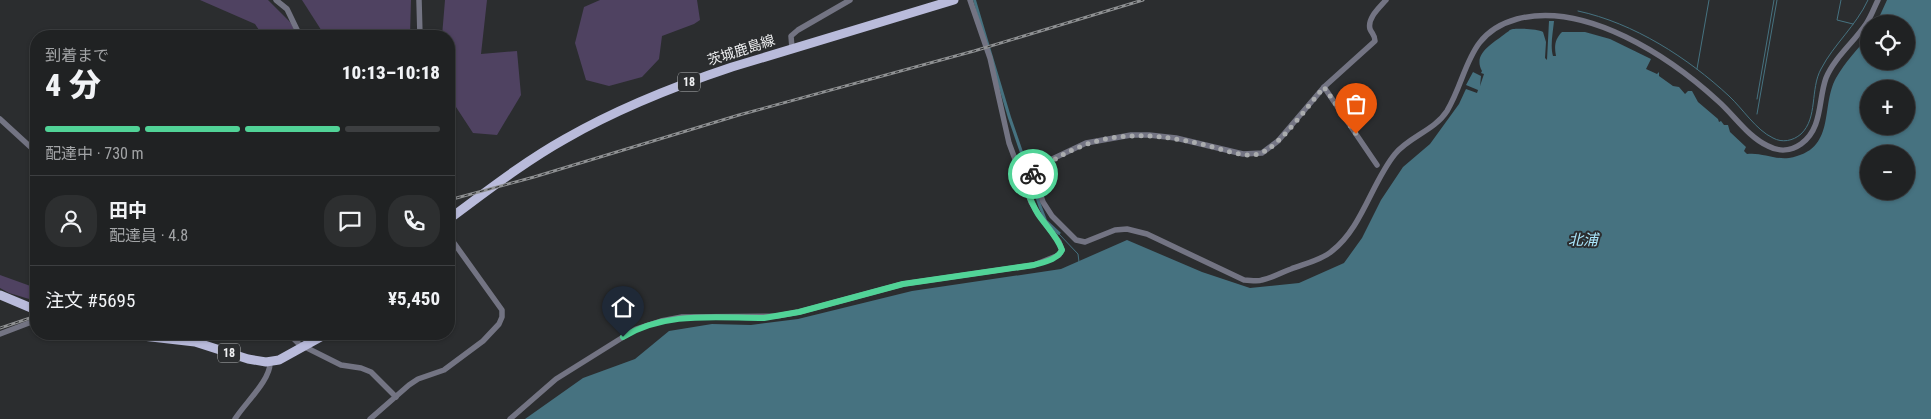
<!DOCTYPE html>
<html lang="ja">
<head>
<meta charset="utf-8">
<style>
  body { margin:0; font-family:"Roboto Condensed","Noto Sans JP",sans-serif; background:#2d2f30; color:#f1f3f6; height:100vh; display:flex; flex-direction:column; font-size:19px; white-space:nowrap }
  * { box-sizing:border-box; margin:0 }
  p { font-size:16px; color:#a2a4a6 }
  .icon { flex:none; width:28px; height:28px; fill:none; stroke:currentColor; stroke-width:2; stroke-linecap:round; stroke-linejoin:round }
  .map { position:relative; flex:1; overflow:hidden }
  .panel { position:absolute; left:30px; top:30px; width:425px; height:310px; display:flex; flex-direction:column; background:#202223; border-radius:20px; box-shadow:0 1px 4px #0004,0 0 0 1px #3d3f41 }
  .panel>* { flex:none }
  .tools { position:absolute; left:1860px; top:15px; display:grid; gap:10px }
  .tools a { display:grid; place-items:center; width:55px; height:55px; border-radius:50%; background:#202223; box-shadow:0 1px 4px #0004,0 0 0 1px #3d3f41; font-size:25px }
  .pin { position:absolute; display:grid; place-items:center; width:42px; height:42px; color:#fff; margin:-51px -21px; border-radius:50% 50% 50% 0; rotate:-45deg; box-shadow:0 0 5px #0007 }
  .pin .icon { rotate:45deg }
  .courier { position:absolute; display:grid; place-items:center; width:50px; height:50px; margin:-25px; border:4px solid #51d397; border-radius:50%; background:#fff; color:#222; box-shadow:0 1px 6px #0007 }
  .head em { font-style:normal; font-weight:800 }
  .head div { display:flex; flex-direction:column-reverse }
  .head { display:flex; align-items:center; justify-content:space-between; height:85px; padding:0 15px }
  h1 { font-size:32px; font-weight:800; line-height:38px }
  .bar { display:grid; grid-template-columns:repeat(4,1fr); gap:8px 5px; align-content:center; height:60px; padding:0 15px }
  .bar i { height:6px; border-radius:4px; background:#3d3f41 }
  .bar .active { background:#51d397 }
  .bar p { grid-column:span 4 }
  .line { display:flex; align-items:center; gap:12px; padding:0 15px; border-top:1px solid #3d3f41 }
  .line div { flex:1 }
  .round { display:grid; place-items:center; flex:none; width:52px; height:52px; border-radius:20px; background:#2d2f30 }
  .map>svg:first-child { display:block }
  .green { fill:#4f4261 }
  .water { fill:#467280; fill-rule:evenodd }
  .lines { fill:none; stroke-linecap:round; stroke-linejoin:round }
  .stream { stroke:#467280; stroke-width:1 }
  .minor { stroke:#737483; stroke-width:5.5 }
  .primary { stroke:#b9bbdb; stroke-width:9 }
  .rail-casing { stroke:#8e9092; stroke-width:3 }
  .rail { stroke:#2b2d2f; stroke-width:1; stroke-dasharray:4; stroke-linecap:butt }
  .done { stroke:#aaacae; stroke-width:5; stroke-dasharray:0 9 }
  .route { stroke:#51d397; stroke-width:6 }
  .labels { text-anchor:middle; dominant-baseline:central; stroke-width:4; stroke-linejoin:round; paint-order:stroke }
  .shield { fill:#2b2d2f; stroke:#b4b6b8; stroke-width:1 }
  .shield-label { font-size:12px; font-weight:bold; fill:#eff0f2 }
  .street-label { font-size:14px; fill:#eff0f2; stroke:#2b2d2f }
  .water-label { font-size:15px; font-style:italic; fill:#aae6fb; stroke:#2b2d2f }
</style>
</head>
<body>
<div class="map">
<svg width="1931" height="419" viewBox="0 0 1931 419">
  <rect width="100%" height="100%" fill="#2b2d2f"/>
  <g class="green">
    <polygon points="200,0 268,0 291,23 297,36 263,36 255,24"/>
    <polygon points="302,0 411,0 410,36 325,36"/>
    <polygon points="445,0 487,0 481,54 517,51 521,95 497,135 473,133 456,107 449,71 449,36 442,36"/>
    <polygon points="600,0 697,0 700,20 694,24 662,36 659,59 642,77 609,86 586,80 575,43 584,7"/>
    <polygon points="0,275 36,288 36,301 9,293 0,288"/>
  </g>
  <g class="water">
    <polygon points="973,0 976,0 1011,117 1042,207 1047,220 1061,233 1058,235 1045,221 1039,208 1008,118"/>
    <path d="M1887 0H1931V419H525L583 378 635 359 669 331 712 324 751 325 798 319 912 291 1061 269 1127 240 1202 272 1250 288 1299 283 1344 263 1362 238 1381 200 1403 167 1430 144 1459 104 1465 91 1466 89 1477 93 1478 90 1466 85 1473 72 1481 76 1480 86 1484 74 1481 73 1482 71C1472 53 1494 43 1506 33 1511 30 1507 31 1513 29 1519 28 1538 29 1543 32L1546 42 1545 58 1547 60 1549 21H1554C1553 32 1550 46 1553 56H1556C1554 46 1555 39 1562 32H1585L1610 39 1651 59 1646 69 1657 74 1659 72V76L1673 86 1679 87 1685 94 1688 91H1692L1698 102 1718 119 1719 122 1721 121 1724 125H1728L1730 132 1746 147 1744 151 1747 154C1761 152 1775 160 1789 158 1837 150 1820 107 1836 78 1845 62 1858 49 1869 35V61H1906V24H1876ZM1869 89H1906V126H1869ZM1869 154H1906V191H1869Z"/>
  </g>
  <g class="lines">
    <g class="stream">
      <polyline points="1841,0 1837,20 1853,24"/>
      <path d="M1578 11C1634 23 1688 58 1729 96 1743 109 1756 130 1773 138 1782 143 1793 141 1801 134 1818 118 1810 89 1821 69 1834 44 1856 26 1868 0"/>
      <polyline points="1697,69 1709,0"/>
      <polyline points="1757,99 1774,0"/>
      <polyline points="1757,114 1777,0"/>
      <polyline points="1059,234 1078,254 1079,262"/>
    </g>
    <g class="minor">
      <polyline points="276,0 287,9 300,36"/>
      <polyline points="419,0 420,36"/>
      <polyline points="792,48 791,36 798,30 850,0"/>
      <polyline points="1324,87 1377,165"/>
      <polyline points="0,119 36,152"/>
      <path d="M1033 173 1043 202 1052 216 1076 240 1085 242 1115 230 1127 229 1147 234 1244 280C1250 280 1257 282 1262 280 1272 278 1282 272 1291 269 1304 264 1322 260 1332 251 1362 228 1372 182 1395 154 1410 136 1434 131 1447 111 1469 74 1466 33 1517 19 1586 1 1670 57 1718 101 1734 115 1748 137 1768 146 1779 152 1791 151 1801 144 1823 128 1818 100 1826 78 1834 58 1854 42 1866 24 1871 17 1874 8 1878 0"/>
      <path d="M1022 178 1033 173 1048 161 1086 143 1131 135H1149L1176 138 1243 154 1262 153 1278 141 1324 87 1375 41C1375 35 1372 34 1370 29 1367 18 1380 7 1386 0"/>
      <polyline points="0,334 34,321 31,308"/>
      <polyline points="289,334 299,344 341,365 361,368 371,372 396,397"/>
      <path d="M235 419C244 404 271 380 270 362"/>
      <polyline points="370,419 409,385 418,379 444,370 483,341 499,324 502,317 502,310 449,236"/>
      <polyline points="510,419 556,379 636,329 661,321 682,317 777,316 799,312 903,284 1034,265 1059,255 1062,250 1059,242 1039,215 1031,202 1009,143 990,58 970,0"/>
    </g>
    <g class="primary">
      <path d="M449 219C487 191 524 162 565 139 617 109 675 86 732 67L954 0"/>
      <polyline points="0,295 36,310"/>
      <polyline points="125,334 195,342 248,359 266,362 279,360 326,334"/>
    </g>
    <g class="rail-casing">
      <g id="rail">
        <polyline points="449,200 534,177 739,115 974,51 1143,0"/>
        <polyline points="0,328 36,316"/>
      </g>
    </g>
    <use href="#rail" class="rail"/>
  </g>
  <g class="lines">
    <path class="done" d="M1033 174C1091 130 1141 129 1209 146 1225 150 1246 159 1261 153 1280 146 1310 103 1324 87L1356 134"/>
    <path class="route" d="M623 337C665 311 716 318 764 318L799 312 903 284 1034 265C1044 262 1057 260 1062 250 1057 236 1046 226 1038 214 1031 203 1027 190 1022 178L1033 174"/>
  </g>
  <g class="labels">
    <g class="shield">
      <rect x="678" y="72.5" width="22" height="19" rx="4"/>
      <rect x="218" y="343.5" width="22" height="19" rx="4"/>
    </g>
    <g class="shield-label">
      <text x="689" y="82">18</text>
      <text x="229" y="353">18</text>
    </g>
    <g class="street-label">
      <text transform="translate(741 50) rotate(-18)">茨城鹿島線</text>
    </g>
    <g class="water-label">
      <text x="1583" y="240">北浦</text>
    </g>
  </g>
</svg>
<div class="tools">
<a><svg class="icon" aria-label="locate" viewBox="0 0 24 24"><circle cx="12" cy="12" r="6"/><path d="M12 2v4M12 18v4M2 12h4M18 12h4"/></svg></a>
<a>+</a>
<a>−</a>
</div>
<div class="pin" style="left:1356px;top:134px;background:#ea580c"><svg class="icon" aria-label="bag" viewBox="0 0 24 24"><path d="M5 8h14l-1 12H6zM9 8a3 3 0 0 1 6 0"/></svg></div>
<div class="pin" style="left:623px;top:337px;background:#1f2937"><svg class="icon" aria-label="home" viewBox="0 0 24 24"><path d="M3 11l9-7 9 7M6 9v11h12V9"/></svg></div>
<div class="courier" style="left:1033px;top:174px"><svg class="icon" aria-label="bike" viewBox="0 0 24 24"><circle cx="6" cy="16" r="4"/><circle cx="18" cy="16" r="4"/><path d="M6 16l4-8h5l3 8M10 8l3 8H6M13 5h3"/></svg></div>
<section class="panel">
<div class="head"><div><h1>4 分</h1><p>到着まで</p></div><em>10:13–10:18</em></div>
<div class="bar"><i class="active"></i><i class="active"></i><i class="active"></i><i></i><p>配達中 · 730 m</p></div>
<div class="line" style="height:90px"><a class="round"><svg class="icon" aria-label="person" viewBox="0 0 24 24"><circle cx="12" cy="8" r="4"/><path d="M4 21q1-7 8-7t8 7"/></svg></a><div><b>田中</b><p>配達員 · 4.8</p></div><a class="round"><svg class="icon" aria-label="chat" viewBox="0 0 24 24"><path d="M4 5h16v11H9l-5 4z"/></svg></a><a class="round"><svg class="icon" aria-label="phone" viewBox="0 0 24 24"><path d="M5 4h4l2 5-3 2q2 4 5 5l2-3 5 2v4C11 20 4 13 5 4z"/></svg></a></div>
<div class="line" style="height:65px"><div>注文 #5695</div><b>¥5,450</b></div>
</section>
</div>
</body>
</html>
